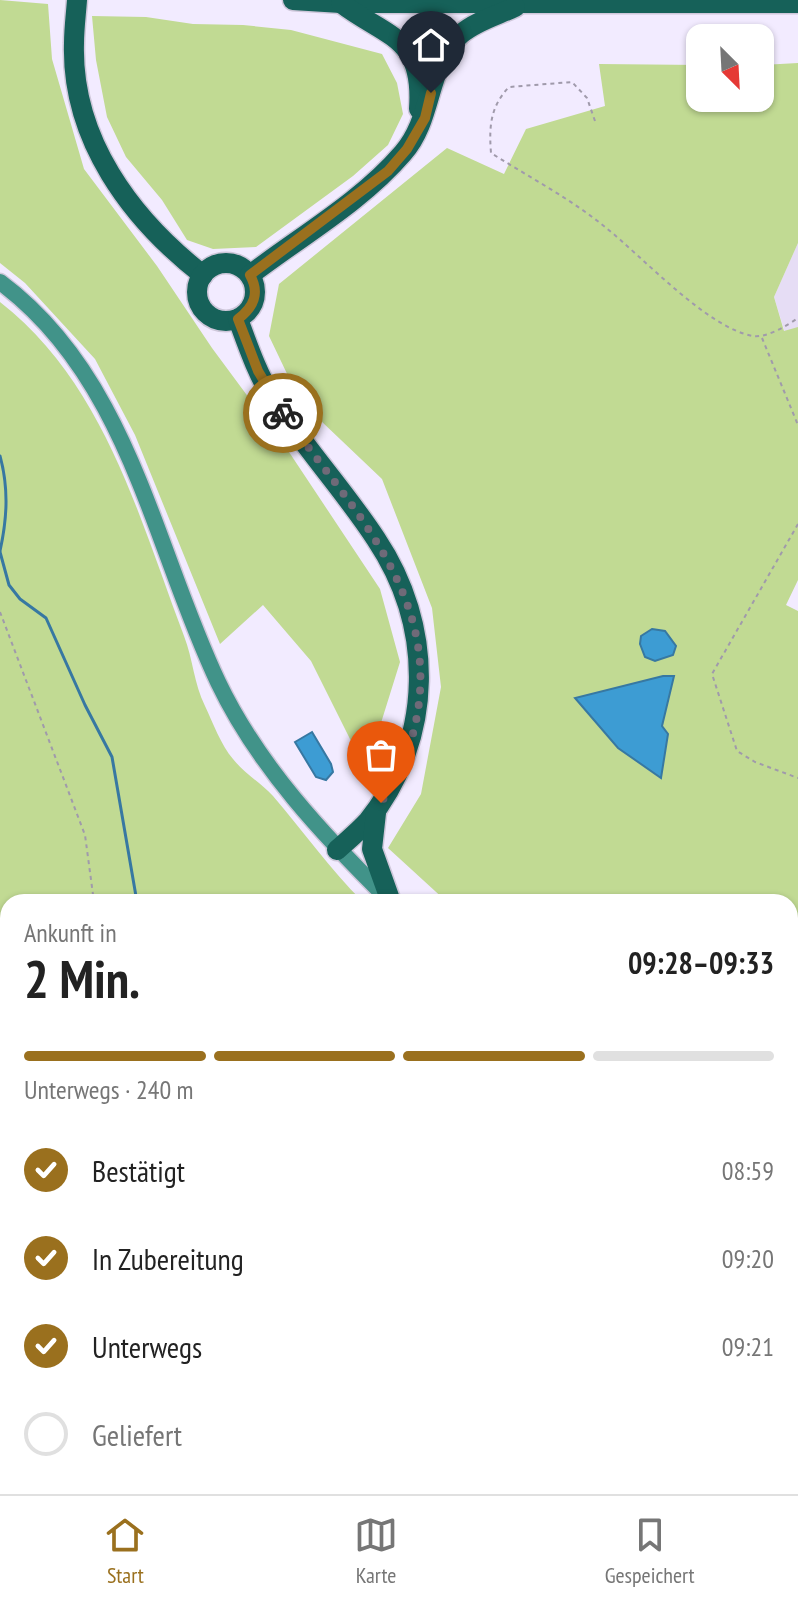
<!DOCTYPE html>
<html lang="de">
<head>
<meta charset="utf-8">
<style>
  body { margin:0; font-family:"PT Sans Narrow",sans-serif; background:#f2f2f2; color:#222; height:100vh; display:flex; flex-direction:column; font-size:30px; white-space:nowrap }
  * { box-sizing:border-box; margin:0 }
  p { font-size:26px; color:#767676 }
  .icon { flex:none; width:44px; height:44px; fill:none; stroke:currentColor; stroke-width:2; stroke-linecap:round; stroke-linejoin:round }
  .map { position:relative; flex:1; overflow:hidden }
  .side { position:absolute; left:0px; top:894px; width:798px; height:600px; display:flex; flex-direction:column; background:#fff; border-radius:24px 24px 0 0; box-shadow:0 2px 6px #0004 }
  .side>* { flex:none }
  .needle { width:52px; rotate:156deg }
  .fabs { position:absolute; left:686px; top:24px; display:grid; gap:16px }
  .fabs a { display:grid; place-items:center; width:88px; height:88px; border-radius:16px; background:#fff; box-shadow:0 2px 6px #0004; font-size:40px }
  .pin { position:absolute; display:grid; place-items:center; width:68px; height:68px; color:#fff; margin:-82px -34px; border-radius:50% 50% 50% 0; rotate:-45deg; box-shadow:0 0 8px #0007 }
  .pin .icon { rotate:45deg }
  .courier { position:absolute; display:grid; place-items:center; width:80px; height:80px; margin:-40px; border:6px solid #9a701e; border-radius:50%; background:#fff; color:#222; box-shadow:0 2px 10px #0007 }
  .head em { font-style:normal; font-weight:600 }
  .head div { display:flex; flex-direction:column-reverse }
  .head { display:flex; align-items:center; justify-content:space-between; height:136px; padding:0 24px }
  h1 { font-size:52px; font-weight:600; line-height:60px }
  .bar { display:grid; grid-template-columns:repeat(4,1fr); gap:12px 8px; align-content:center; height:96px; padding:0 24px }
  .bar i { height:10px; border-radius:6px; background:#e0e0e0 }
  .bar .on { background:#9a701e }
  .bar p { grid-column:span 4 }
  ol { padding:0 24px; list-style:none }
  li { display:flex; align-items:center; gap:24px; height:88px }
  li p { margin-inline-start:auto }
  li .icon { padding:8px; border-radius:50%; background:#9a701e; color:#fff; stroke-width:4 }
  li:last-child { color:#767676 }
  li i { width:44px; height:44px; border:4px solid #e0e0e0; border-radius:50% }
  .dock { display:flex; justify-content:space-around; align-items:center; height:112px; border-top:2px solid #e0e0e0; background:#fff; font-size:22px; color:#767676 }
  .dock a { display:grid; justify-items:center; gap:4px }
  .dock .on { color:#9a701e }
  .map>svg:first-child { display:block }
  .built { fill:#e6ddf5 }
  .green { fill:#c1da93 }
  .water { fill:#3d9cd3; stroke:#3778a2; stroke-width:2 }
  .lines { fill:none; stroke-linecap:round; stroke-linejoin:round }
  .stream { stroke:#3778a2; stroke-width:3 }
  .secondary-casing { stroke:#cec7da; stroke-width:19 }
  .highway-casing { stroke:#cec7da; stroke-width:23 }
  .path { stroke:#a09aab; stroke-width:2; stroke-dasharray:4 4; stroke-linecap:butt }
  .secondary { stroke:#419389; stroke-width:16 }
  .highway { stroke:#166159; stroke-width:20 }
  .done { stroke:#6f6a78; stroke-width:8; stroke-dasharray:0 14.4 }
  .route { stroke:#9a701e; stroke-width:10 }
</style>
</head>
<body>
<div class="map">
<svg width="798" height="1494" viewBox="0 0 798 1494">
  <rect width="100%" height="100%" fill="#f2ebff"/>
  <polygon class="built" points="798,243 798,375 774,297"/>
  <g class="green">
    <polygon points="0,0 48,4 52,59 84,169 157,266 212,348 291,455 380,589 400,662 366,771 311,661 263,605 220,644 135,435 95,359 25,283 0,263"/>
    <polygon points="92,16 146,17 193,24 243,25 291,30 382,54 397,83 403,114 388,145 353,176 256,247 213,249 187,240 162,200 126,157 107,117 96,60"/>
    <polygon points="798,63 798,243 774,297 784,331 798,327 798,580 786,605 798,611 798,1115 790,1112 790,902 447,902 388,848 421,794 441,687 432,608 382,479 300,401 269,336 279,284 447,148 504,174 526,129 605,106 599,64 700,65 700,98 760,98 760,65"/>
    <path d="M0 302C105 384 139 518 184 636 193 659 194 684 205 706 213 723 221 745 233 759 244 773 261 783 273 796 303 831 330 869 363 902H8V1486H790V1145L798 1148V1494H0Z"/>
  </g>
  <g class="water">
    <polygon points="652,629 665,631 676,646 673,655 655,661 645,657 640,644 641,636"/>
    <polygon points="663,676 674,676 662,726 668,734 661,778 618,748 575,698"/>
    <polygon points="312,732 331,764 333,772 326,780 316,777 295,742"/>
  </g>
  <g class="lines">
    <g class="stream">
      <path d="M0 456C9 489 7 519 0 551"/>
      <polyline points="0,552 9,585 20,599 46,618 85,705 112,757 137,902"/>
      <polyline points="790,1349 798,1352"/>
    </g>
    <g class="secondary-casing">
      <g id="secondary">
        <path d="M0 282C129 378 153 545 218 682 258 766 324 836 390 901"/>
        <polyline points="790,1128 798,1131"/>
      </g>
    </g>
    <g class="highway-casing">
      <g id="highway">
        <path d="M77 0C76 14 74 29 74 43 71 139 131 219 203 275"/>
        <polyline points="293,0 341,3 798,3"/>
        <path d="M341 3C387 38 424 36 419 109"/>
        <circle cx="226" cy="292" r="29"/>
        <path d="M250 275C301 236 361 202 403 153 434 118 426 64 461 34 476 21 498 15 515 7"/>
        <path d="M238 319C248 346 257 373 272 397 303 446 344 490 376 539 434 626 435 737 368 821 359 831 348 840 337 850"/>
        <polyline points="376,813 372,849 391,902"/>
      </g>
    </g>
    <g class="path">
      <path d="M595 121 587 98 572 82 509 87C490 107 489 127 491 153 529 177 571 199 605 227 643 257 707 328 753 336 767 338 786 326 798 318"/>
      <polyline points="762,338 798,425"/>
      <polyline points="798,524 712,674 737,751 755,762 798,778"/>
      <polyline points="0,612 85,835 94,902"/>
      <polyline points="790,1379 798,1380"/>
      <polyline points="0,1385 8,1384"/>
      <polyline points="0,1485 8,1485"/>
      <polyline points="91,1486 154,1494"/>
      <polyline points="354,1486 366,1494"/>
    </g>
    <use href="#secondary" class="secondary"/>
    <use href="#highway" class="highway"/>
  </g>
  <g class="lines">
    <path class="done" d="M283 413C352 510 446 599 414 730 407 755 394 780 381 803"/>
    <path class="route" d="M283 413 258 371 238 319C254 307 260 293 250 275L388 171 407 149 425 118 431 93"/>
  </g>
</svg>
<div class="fabs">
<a><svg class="needle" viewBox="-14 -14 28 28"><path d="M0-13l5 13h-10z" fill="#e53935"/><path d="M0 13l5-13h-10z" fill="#767676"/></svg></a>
</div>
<div class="pin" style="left:381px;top:803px;background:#ea580c"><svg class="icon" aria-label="bag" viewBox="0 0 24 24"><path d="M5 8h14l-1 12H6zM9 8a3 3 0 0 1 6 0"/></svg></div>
<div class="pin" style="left:431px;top:93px;background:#1f2937"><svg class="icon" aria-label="home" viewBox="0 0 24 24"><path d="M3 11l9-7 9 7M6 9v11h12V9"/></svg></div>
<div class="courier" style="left:283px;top:413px"><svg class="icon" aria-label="bike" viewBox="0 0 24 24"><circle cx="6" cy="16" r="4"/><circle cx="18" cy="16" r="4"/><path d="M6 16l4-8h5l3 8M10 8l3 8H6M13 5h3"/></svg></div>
<section class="side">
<div class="head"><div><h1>2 Min.</h1><p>Ankunft in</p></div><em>09:28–09:33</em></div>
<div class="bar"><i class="on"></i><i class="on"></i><i class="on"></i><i></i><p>Unterwegs · 240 m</p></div>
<ol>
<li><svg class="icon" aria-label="check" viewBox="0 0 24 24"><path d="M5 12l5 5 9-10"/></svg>Bestätigt<p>08:59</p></li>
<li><svg class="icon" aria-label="check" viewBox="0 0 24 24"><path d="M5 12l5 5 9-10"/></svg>In Zubereitung<p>09:20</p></li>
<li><svg class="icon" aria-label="check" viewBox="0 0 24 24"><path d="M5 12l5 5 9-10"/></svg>Unterwegs<p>09:21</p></li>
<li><i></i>Geliefert</li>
</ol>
</section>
</div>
<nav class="dock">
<a class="on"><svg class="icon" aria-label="home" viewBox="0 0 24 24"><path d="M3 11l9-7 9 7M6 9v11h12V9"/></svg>Start</a>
<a><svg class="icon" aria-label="map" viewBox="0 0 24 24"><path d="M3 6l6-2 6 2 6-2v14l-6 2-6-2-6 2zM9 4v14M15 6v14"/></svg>Karte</a>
<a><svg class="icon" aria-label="saved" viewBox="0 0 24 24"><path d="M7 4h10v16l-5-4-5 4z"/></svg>Gespeichert</a>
</nav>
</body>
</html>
